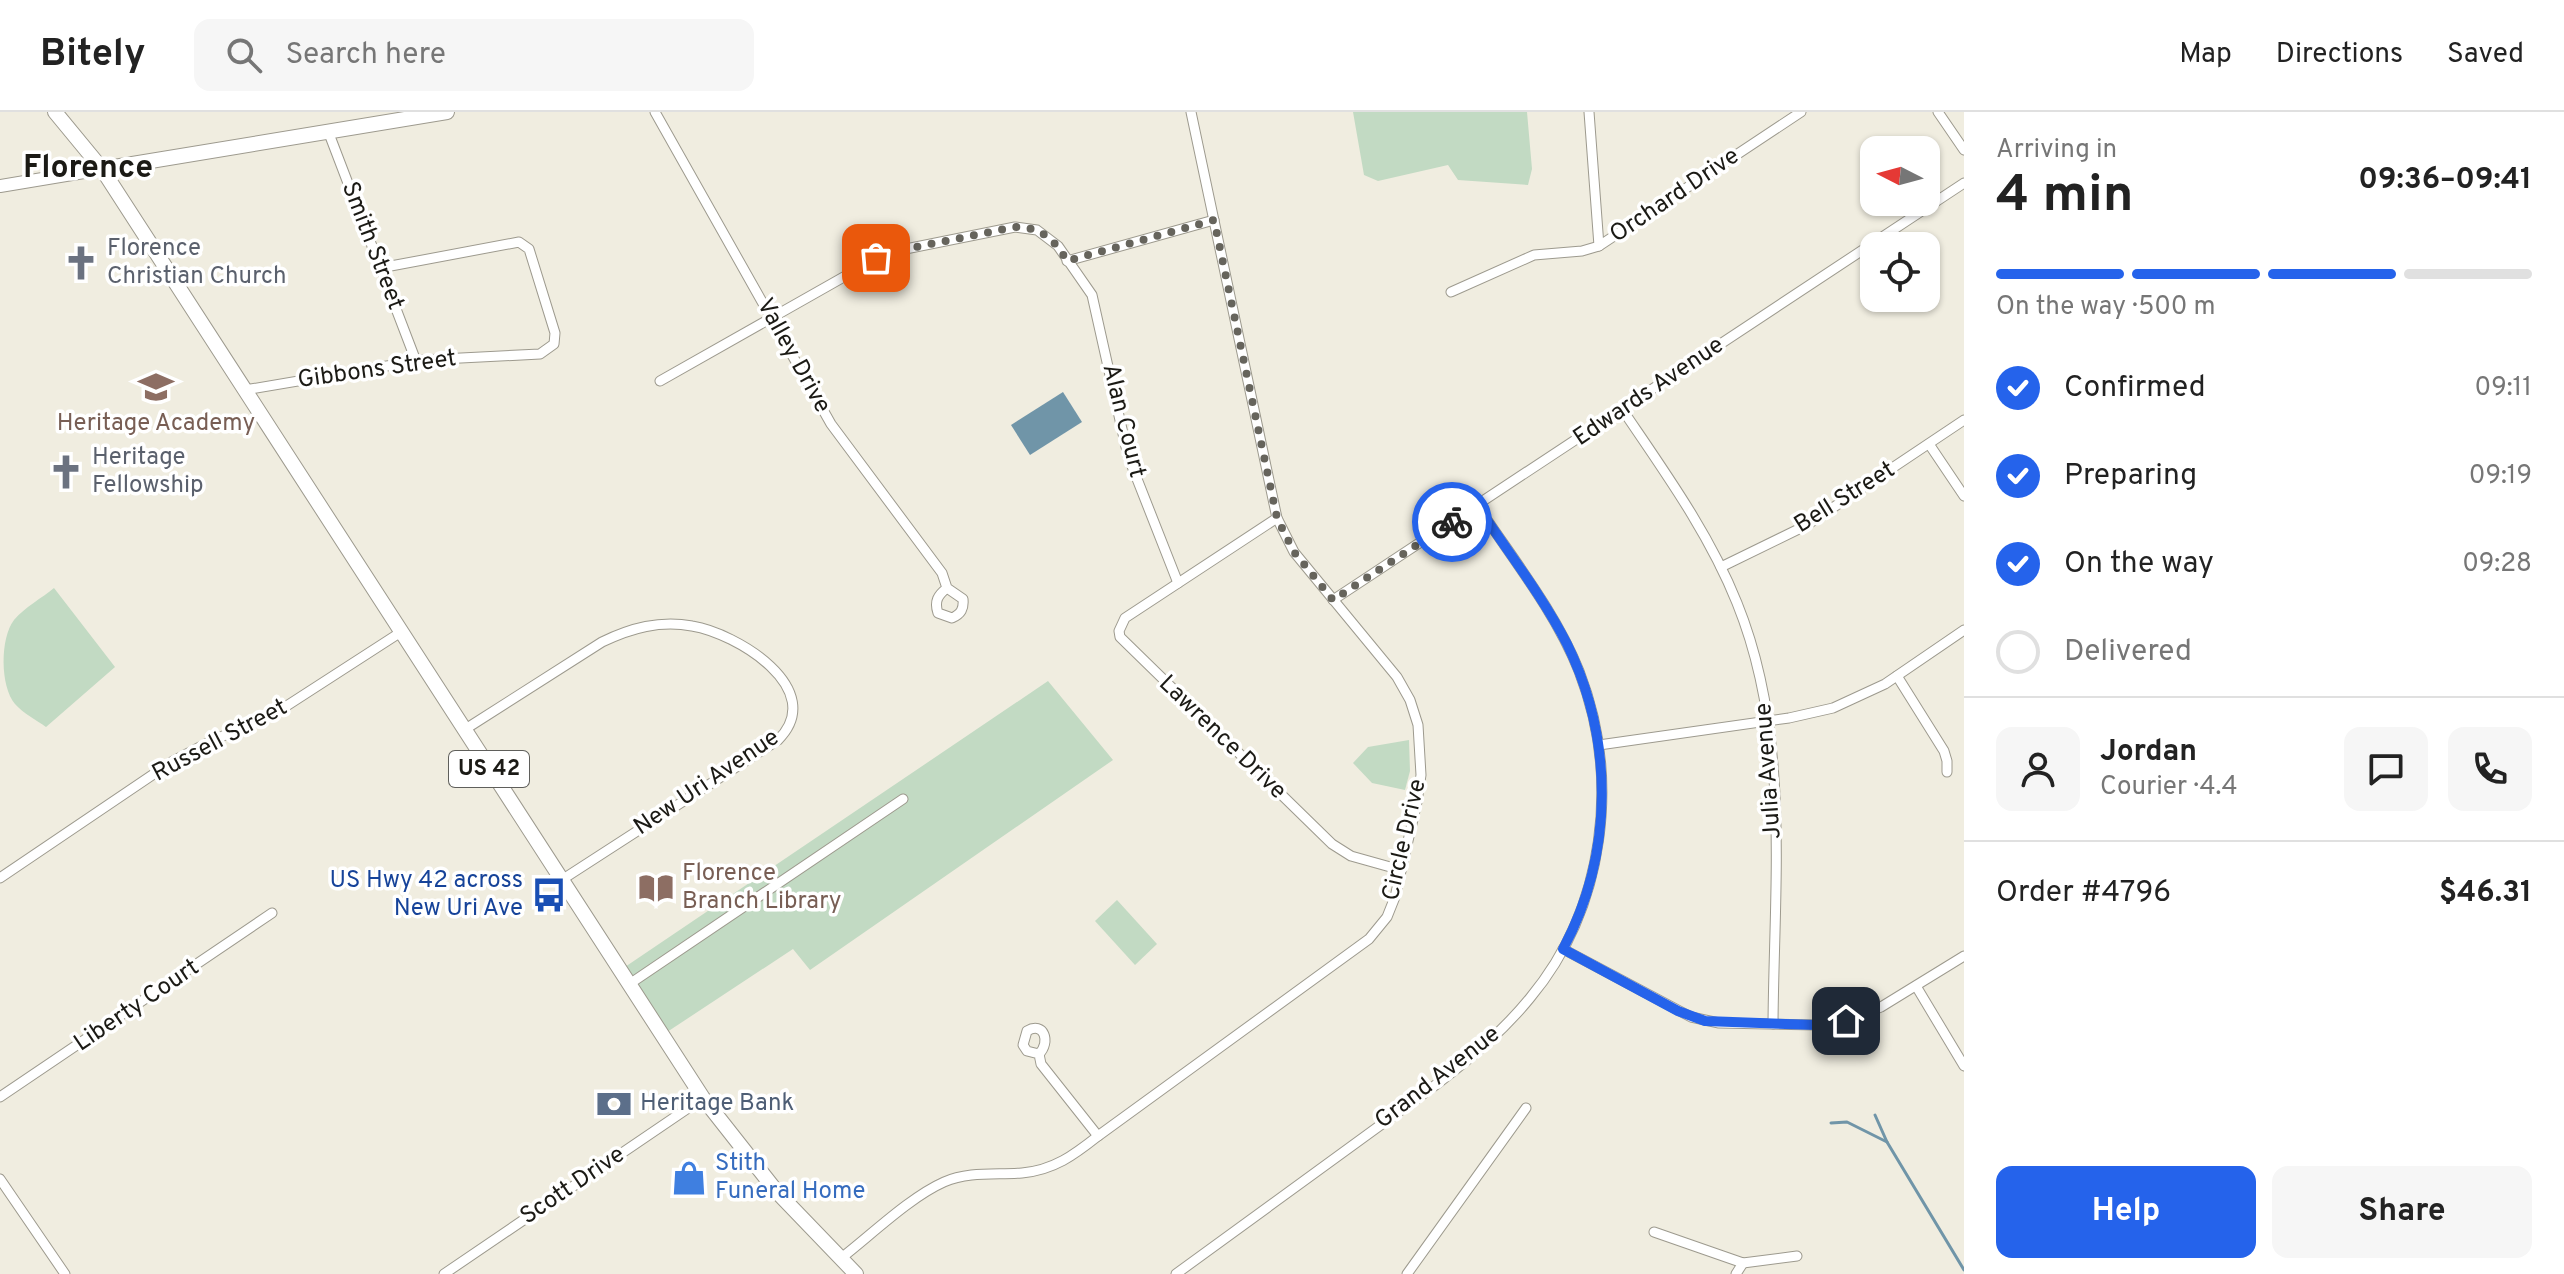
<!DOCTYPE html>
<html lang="en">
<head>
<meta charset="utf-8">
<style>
  body { margin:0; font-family:Overpass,sans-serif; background:#f6f6f6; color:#222; height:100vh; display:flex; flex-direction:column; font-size:30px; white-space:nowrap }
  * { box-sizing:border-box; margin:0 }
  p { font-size:26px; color:#767676 }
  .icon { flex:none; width:44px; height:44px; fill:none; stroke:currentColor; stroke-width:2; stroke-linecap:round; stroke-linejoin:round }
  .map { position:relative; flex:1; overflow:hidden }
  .side { display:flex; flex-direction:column; background:#fff; width:600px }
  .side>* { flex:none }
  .needle { width:52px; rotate:276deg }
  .tools { position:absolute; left:1860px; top:24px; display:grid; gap:16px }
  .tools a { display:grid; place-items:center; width:80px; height:80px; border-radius:16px; background:#fff; box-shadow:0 2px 6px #0004; font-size:40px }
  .pin { position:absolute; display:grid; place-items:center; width:68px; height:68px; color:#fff; margin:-34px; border-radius:16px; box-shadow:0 4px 12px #0006 }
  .courier { position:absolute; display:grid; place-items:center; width:80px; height:80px; margin:-40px; border:6px solid #2563eb; border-radius:50%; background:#fff; color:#222; box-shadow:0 2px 10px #0007 }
  .overview em { font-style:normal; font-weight:700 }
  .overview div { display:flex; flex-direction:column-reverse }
  .overview { display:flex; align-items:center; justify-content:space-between; height:136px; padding:0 32px }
  h1 { font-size:52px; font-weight:700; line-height:60px }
  .bar { display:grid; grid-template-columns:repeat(4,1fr); gap:12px 8px; align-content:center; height:96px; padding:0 32px }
  .bar i { height:10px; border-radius:6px; background:#e0e0e0 }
  .bar .active { background:#2563eb }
  .bar p { grid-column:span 4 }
  .line { display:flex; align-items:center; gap:20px; padding:0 32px; border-top:2px solid #e0e0e0 }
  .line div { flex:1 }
  .round { display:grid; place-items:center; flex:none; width:84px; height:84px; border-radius:16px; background:#f6f6f6 }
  ol { padding:0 32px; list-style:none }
  li { display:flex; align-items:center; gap:24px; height:88px }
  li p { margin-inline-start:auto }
  li .icon { padding:8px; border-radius:50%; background:#2563eb; color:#fff; stroke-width:4 }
  li:last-child { color:#767676 }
  li i { width:44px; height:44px; border:4px solid #e0e0e0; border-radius:50% }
  .button { display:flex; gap:16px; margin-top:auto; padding:16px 32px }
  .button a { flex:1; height:92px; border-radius:16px; background:#2563eb; color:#fff; font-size:32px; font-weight:700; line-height:92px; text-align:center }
  .button a+a { background:#f6f6f6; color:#222 }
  header { display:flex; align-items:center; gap:48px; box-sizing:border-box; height:112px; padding:0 40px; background:#fff; border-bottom:2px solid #e0e0e0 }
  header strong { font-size:38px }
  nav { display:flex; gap:44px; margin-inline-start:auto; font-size:28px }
  .search { width:560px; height:72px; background:#f6f6f6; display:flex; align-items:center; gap:20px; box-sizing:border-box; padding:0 28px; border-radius:16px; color:#767676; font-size:30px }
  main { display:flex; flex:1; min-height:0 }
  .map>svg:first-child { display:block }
  .green { fill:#c2dac3 }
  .water { fill:#7095a8 }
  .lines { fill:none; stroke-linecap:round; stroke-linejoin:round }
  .stream { stroke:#7095a8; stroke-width:3 }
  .minor-casing { stroke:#9d9a8e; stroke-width:11 }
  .tertiary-casing { stroke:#9d9a8e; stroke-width:14 }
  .primary-casing { stroke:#9d9a8e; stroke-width:16 }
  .minor { stroke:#fff; stroke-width:9 }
  .tertiary { stroke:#fff; stroke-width:12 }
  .primary { stroke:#fff; stroke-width:14 }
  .done { stroke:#66645c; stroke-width:8; stroke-dasharray:0 14.4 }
  .route { stroke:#2563eb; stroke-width:10 }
  .labels { text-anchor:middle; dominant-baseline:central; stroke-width:7; stroke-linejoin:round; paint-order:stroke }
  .shield { fill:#fff; stroke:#5f5f5b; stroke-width:2 }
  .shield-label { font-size:22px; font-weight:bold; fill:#1b1a15 }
  .street-label { font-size:24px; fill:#1b1a15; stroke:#fff }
  .worship-label { font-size:24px; fill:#5b616d; stroke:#fff; text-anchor:start }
  .education-label { font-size:24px; fill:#785e54; stroke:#fff }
  .transit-label { font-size:24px; fill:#164399; stroke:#fff; text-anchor:end }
  .service-label { font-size:24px; fill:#4e5e75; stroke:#fff; text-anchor:start }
  .shop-label { font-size:24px; fill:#366cbe; stroke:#fff; text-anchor:start }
  .district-label { font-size:32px; font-weight:bold; fill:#1b1a15; stroke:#fff }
</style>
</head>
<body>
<header>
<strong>Bitely</strong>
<div class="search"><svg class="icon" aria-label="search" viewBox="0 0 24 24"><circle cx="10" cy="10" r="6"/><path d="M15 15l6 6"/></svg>Search here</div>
<nav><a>Map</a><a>Directions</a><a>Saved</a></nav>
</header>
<main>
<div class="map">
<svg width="1964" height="1162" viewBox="0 0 1964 1162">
  <rect width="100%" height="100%" fill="#f0ede0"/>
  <g class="green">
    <polygon points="1353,0 1527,0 1532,57 1528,73 1458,68 1448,53 1378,69 1364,63"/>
    <path d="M54 476 115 555 46 615C36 608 23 601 15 592 0 574 0 526 14 508 25 495 42 486 54 476Z"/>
    <polygon points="1048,569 1113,648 810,858 793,837 661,924 619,859"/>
    <polygon points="1409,628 1410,659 1405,678 1372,671 1353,651 1368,635"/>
    <polygon points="1117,788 1157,832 1135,853 1095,809"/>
  </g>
  <polygon class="water" points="1063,280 1082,310 1030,343 1011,313"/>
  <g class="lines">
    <g class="stream">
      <polyline points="1875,1003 1887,1030 1964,1158"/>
      <polyline points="1831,1011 1847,1010 1887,1030"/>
    </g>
    <g class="minor-casing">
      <g id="minor">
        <path d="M655 0 831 312 942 461 947 476 963 487C964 497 961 502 952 506L938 501C934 489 938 483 947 476"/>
        <polyline points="1589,0 1599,134"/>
        <polyline points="1938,0 1964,38"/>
        <polyline points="328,19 416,249"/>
        <polyline points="1067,149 1214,108"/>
        <polyline points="1451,180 1534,143 1582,139 1599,134 1801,0"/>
        <polyline points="660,269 886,141 1015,115 1037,118 1058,134 1092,183 1128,344 1178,471"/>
        <polyline points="245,278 422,248 540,242 554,232 555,221 529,137 519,130 380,156"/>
        <path d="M1622 297C1664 359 1709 421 1737 491 1791 624 1774 772 1773 912"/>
        <polyline points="1929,332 1964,384"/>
        <polyline points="1277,406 1125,506 1119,519 1120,525 1332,732 1351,744 1401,758"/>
        <polyline points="1721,455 1807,413 1964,308"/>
        <polyline points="1333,488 1964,71"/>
        <polyline points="1897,564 1944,639 1947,649 1947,660"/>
        <path d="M464 618 602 530C631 516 660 508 692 514 736 521 829 577 778 628L560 769"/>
        <polyline points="1599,633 1789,606 1833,596 1885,572 1964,518"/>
        <polyline points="0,766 173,649 211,629 271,604 401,520"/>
        <polyline points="1563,837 1691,905 1719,911 1816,913 1849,908 1881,895 1964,844"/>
        <polyline points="628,873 903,687"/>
        <polyline points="1916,874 1964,954"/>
        <path d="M1039 942 1027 939 1023 933 1027 919C1044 909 1051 930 1039 942L1041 952 1098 1024"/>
        <polyline points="0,985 272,801"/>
        <polyline points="0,1067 65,1162"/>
        <polyline points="1654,1120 1743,1151 1797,1144"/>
        <path d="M840 1147C870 1124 910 1085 944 1070 969 1059 996 1063 1022 1061 1054 1058 1074 1043 1098 1024L1369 827 1387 805 1395 785 1417 690 1421 663 1418 613 1410 588 1397 565 1294 440 1277 406 1191 0"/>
        <polyline points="444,1162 703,986"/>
        <path d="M1176 1162 1441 969C1473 944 1504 918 1530 886 1605 796 1621 667 1579 559 1555 499 1512 446 1477 393"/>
        <polyline points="1407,1162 1526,996"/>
        <polyline points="1736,1162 1743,1151"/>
      </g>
    </g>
    <g class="tertiary-casing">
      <polyline id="tertiary" points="0,74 102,57"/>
    </g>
    <g class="primary-casing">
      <g id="primary">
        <polyline points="55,0 102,57 703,986 777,1080 856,1162"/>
        <polyline points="102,57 447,0"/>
      </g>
    </g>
    <use href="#minor" class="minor"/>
    <use href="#tertiary" class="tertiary"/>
    <use href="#primary" class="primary"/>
  </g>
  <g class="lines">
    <path class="done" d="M876 146 886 141 1015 115C1041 115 1054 127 1067 149L1214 108 1277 406 1294 440 1333 488 1452 410"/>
    <path class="route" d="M1452 410 1477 393C1507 439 1542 483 1567 532 1614 628 1614 742 1563 837L1678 899 1705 909 1816 913 1846 909"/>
  </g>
  <defs>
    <g id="church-bare" transform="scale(2.76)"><path d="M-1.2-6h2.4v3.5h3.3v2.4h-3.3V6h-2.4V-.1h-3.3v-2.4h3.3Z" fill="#6b7280" stroke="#fff" stroke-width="2.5" paint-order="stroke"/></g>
    <g id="school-bare" transform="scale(2.76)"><path d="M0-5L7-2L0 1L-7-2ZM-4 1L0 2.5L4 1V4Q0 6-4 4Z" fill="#8d6e63" stroke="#fff" stroke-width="2.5" paint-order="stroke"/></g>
    <g id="library-bare" transform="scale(2.76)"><path d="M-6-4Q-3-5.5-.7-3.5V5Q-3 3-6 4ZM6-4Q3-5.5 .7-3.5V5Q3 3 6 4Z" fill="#8d6e63" stroke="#fff" stroke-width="2.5" paint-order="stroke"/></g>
    <g id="bus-bare" transform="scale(2.76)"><path d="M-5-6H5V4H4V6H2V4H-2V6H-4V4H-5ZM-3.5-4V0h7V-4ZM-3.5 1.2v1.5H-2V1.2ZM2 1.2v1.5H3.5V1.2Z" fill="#1a4fb4" stroke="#fff" stroke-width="2.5" paint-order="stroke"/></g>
    <g id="bank-bare" transform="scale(2.76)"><path d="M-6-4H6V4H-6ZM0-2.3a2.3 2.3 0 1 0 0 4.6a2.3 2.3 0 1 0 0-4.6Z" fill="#5c6f8a" stroke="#fff" stroke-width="2.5" paint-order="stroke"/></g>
    <g id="shop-bare" transform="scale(2.76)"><path d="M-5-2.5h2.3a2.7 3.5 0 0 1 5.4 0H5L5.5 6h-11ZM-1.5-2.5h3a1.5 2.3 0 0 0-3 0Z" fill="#3f7fe0" stroke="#fff" stroke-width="2.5" paint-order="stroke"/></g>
  </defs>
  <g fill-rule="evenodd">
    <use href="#church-bare" x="81" y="151"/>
    <use href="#school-bare" x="156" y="275"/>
    <use href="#church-bare" x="66" y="360"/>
    <use href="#library-bare" x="656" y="776"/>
    <use href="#bus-bare" x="549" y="783"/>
    <use href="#bank-bare" x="614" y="992"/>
    <use href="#shop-bare" x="689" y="1066"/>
  </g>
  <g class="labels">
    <rect class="shield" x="449" y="639" width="80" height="36" rx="6"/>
    <g class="shield-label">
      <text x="489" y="657">US 42</text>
    </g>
    <g class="street-label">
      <text transform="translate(1675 84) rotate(-34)">Orchard Drive</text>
      <text transform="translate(372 134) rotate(69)">Smith Street</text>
      <text transform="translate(793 244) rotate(61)">Valley Drive</text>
      <text transform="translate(377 258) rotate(-8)">Gibbons Street</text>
      <text transform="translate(1649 280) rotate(-34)">Edwards Avenue</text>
      <text transform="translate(1123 309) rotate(76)">Alan Court</text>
      <text transform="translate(1845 386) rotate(-32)">Bell Street</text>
      <text transform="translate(1222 626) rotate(44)">Lawrence Drive</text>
      <text transform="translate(220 629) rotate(-28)">Russell Street</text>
      <text transform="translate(1769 659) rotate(-94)">Julia Avenue</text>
      <text transform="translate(707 671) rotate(-34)">New Uri Avenue</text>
      <text transform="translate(1405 728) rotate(-77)">Circle Drive</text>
      <text transform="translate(137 894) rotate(-34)">Liberty Court</text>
      <text transform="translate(1438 966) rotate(-38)">Grand Avenue</text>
      <text transform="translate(573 1074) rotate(-34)">Scott Drive</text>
    </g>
    <g class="worship-label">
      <text x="107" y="137">Florence<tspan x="107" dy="28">Christian Church</tspan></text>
      <text x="92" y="346">Heritage<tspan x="92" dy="28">Fellowship</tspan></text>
    </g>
    <g class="education-label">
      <text x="156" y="312">Heritage Academy</text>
      <text x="682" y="762" text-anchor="start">Florence<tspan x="682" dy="28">Branch Library</tspan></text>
    </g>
    <g class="transit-label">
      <text x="523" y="769">US Hwy 42 across<tspan x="523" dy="28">New Uri Ave</tspan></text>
    </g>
    <g class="service-label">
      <text x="640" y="992">Heritage Bank</text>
    </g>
    <g class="shop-label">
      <text x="715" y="1052">Stith<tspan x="715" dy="28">Funeral Home</tspan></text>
    </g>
    <g class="district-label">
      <text x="88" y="57">Florence</text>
    </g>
  </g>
</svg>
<div class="tools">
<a><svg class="needle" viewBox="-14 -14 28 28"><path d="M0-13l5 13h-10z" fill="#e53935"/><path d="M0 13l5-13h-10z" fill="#767676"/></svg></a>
<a><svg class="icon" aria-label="locate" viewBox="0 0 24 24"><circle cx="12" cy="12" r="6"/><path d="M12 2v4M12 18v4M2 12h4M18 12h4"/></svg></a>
</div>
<div class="pin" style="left:876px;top:146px;background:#ea580c"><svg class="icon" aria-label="bag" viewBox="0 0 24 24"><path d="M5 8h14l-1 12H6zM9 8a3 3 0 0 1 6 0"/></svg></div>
<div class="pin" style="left:1846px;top:909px;background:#1f2937"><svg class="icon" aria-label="home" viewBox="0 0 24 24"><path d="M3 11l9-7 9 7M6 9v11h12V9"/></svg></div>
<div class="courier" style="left:1452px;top:410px"><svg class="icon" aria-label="bike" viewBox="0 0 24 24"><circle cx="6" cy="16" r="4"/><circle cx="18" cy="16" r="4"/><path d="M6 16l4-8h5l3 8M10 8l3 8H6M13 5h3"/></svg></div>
</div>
<section class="side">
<div class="overview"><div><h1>4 min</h1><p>Arriving in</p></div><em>09:36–09:41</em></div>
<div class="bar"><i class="active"></i><i class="active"></i><i class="active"></i><i></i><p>On the way · 500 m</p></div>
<ol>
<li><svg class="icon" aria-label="check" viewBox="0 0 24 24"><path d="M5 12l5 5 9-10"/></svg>Confirmed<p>09:11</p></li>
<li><svg class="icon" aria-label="check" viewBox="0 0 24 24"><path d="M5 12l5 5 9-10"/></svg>Preparing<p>09:19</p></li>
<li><svg class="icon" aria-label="check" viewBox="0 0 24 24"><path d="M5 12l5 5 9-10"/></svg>On the way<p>09:28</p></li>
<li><i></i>Delivered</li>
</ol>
<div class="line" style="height:144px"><a class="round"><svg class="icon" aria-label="person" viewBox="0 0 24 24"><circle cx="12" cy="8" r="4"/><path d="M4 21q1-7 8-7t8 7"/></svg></a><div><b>Jordan</b><p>Courier · 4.4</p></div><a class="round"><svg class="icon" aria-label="chat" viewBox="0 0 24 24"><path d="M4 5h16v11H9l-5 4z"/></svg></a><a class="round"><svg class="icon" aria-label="phone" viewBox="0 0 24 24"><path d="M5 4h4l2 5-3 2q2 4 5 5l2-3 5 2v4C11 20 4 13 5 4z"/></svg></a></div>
<div class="line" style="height:104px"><div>Order #4796</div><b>$46.31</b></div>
<div class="button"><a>Help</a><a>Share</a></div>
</section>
</main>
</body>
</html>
